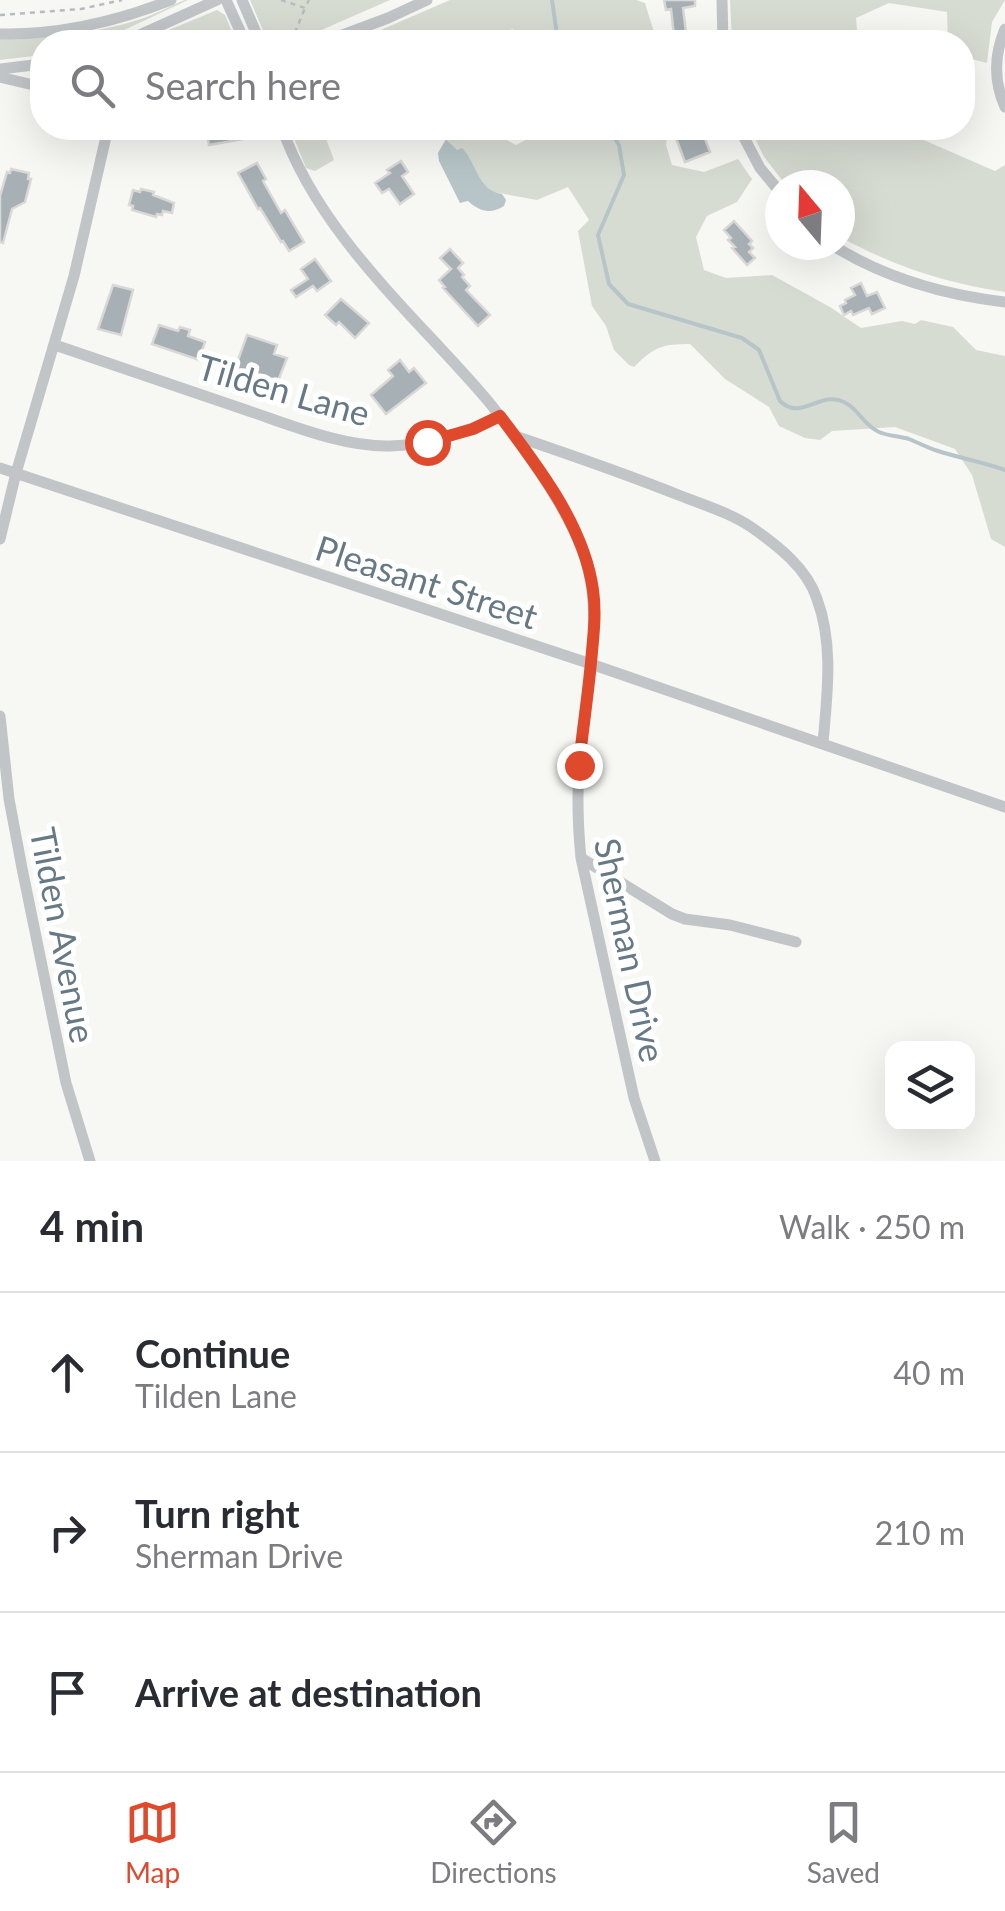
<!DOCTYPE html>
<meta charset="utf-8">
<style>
:root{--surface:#fff;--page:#f2f2f3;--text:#2b2b33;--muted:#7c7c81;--line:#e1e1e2;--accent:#df492c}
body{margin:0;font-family:Lato,sans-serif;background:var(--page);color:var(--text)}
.controls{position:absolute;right:30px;bottom:30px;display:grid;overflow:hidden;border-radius:20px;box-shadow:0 10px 40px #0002}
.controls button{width:90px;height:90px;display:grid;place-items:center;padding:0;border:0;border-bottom:2px solid var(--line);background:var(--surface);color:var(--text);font:50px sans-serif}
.compass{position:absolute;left:765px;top:170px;width:90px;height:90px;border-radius:50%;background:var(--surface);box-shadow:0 10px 40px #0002;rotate:341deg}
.stop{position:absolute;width:30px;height:30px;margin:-22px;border:8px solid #df492c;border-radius:50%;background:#fff}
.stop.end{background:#df492c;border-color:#fff;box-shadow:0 2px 10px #0008}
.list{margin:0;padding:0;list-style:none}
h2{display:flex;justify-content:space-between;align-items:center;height:130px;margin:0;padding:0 40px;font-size:42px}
h2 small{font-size:32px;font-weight:400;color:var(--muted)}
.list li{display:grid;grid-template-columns:65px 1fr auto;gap:30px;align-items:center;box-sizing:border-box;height:160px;padding:0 40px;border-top:2px solid var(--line)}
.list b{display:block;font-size:38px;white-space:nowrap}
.list p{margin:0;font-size:32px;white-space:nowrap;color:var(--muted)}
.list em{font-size:32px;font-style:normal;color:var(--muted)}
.icon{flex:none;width:55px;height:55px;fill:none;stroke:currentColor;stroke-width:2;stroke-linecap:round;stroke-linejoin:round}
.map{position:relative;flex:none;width:1005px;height:1161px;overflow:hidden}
.search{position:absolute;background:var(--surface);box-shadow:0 10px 40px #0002;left:30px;right:30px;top:30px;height:110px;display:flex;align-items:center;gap:25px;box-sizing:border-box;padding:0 35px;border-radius:40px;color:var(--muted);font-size:38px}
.sheet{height:610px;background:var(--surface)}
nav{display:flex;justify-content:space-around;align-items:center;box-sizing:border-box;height:140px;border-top:2px solid var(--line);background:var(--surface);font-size:28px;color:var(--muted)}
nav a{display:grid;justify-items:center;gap:5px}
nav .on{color:var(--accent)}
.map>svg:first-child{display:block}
</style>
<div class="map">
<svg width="1005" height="1161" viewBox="0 0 1005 1161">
<rect width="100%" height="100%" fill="#f7f7f4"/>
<!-- green -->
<path fill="#d7dcd3" d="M185 0H188L103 40 95 42H42V55L0 60V39C47 38 95 34 141 19 156 14 170 6 185 0Z
M250 0H390L294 42H268Z
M450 0H636L645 3 657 42H520L513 29 477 42H353Z
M730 0H1005L992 22 987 63 963 57 962 42H948L947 12 889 3 856 18 858 42H732Z
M217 10 225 15 236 42H140Z
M290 128H322L334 160 315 171 306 168Z
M456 128H484L516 145 537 134 541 128H668L666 145 672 165 704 172 738 159 752 179 737 202 707 216 696 237 704 270 726 278 772 275 830 307 861 328 902 321 915 324 921 320 953 327 976 350 1005 356V547L991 539 972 475 955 449 895 427 832 431 820 440 805 438 779 426 769 407 725 379 690 344C662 344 654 347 634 367L629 365 614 350 606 326 592 306 578 231 589 220 568 187 537 200 493 192 482 183 472 166 446 139Z
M750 128H896L995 171 1005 165V292C942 282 896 267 840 237V185H786L764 157Z"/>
<!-- water -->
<path fill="#b7c5c8" d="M446 139 457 150 462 148C477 163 477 190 502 194L506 200 504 206C490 215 479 211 468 201L460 203 439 161 438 153Z"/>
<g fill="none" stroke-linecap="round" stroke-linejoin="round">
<!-- stream -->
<path stroke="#b7c5c8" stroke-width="4" d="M552 0 558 42
M608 128 619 145 624 175 598 235 609 284 628 304 742 338 759 350 780 401C801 422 820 390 844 402 859 409 863 425 879 432 888 436 899 436 909 439 919 443 928 448 938 451 960 458 983 462 1005 470"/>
</g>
<!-- building -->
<path fill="#a7b0b5" stroke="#d9d8d6" stroke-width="2.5" d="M664 0H695V6L683 8 686 33 674 35 671 9 666 10Z
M206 128H247L249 138 209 145Z
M684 128H701L710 152 685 162 676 138 687 134Z
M401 161 408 172 402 176 414 194 400 204 389 189 382 193 375 183 390 173 387 170Z
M257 163 266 179 263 181 281 213 285 210 304 242 289 251 283 241 281 242 260 208 258 209 238 173Z
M11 169 29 173 28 179H31L25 202 12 209 3 243 0 242V196L7 172 10 173Z
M141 189 154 192 153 195 174 203 172 213 163 211 162 215 157 214 156 217 132 210 133 206 129 205 133 190 140 192Z
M734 221 752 241 749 244 753 248 749 252 755 258 747 265 732 248 735 247 728 240 731 238 724 230Z
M450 249 463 263 458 268 464 275 462 277 470 286 466 290 490 315 478 326 443 288 445 287 439 280 451 269 440 258Z
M315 259 331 281 317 291 313 286 296 297 291 290 308 279 301 269Z
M861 283 867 296 877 292 885 308 872 314 869 308 853 315 851 311 844 315 840 306 846 303 845 300 855 295 851 288Z
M113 285 133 290 121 335 98 329Z
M341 299 369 323 355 338 339 322 336 325 325 315Z
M159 325 178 331 180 327 190 330 188 336 205 342 199 360 152 344Z
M247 335 277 345 274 354 287 358 278 381 252 372 249 380 233 374Z
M400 360 409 372 414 368 426 383 386 414 371 395 393 376 388 370Z"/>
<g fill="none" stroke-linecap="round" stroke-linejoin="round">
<!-- path -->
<path stroke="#b9bcbe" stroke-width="2.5" stroke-dasharray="5 5" stroke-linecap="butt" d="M281 0 305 8 309 0
M0 15 81 9 122 0
M291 42 305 8"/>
<!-- minor -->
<path stroke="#c1c5c8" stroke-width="11" d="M226 0 245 42
M242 0 260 42
M722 0 723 42
M1005 29C994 55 994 82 1005 107
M0 34C59 35 116 22 171 0
M124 42 217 0
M324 42 388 18 427 0
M0 69 42 64
M0 77 42 87
M282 128C319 233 411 312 482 394 499 413 514 435 528 455 550 486 571 519 584 555 607 624 583 696 579 766 577 797 578 828 581 858L634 1098 655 1161
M739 128 760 168 780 192
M832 245C883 277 945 295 1005 302
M55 345C118 366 180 388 243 409 288 424 342 447 390 446 429 445 465 433 500 416
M515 436C571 455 626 474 681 496 704 505 730 513 751 527 777 545 807 568 817 599 834 645 827 695 823 743
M0 468 591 664 1005 807
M0 539 16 473 74 276 108 128
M0 716 9 799 22 868 66 1083 90 1161
M581 858 672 914 685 919 730 925 796 942"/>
</g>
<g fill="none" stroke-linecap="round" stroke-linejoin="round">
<!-- route -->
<path stroke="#df492c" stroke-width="12" d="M427 442 473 429 500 416C538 467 584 525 593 590 596 610 594 631 592 651 589 689 583 727 579 765"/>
</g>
<g text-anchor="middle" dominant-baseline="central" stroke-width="10" stroke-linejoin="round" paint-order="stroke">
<!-- street labels -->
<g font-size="35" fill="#677984" stroke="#fff">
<text transform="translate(284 389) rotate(16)">Tilden Lane</text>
<text transform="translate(427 581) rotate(18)">Pleasant Street</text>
<text transform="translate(64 935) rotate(79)">Tilden Avenue</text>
<text transform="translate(631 950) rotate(78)">Sherman Drive</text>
</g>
</g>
</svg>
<div class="controls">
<button><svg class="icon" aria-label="layers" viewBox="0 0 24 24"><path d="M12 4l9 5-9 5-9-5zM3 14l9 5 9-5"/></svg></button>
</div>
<svg class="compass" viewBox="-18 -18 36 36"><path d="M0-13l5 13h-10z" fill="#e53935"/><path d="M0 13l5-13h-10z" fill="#7c7c81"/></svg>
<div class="stop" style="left:427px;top:442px"></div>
<div class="stop end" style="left:579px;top:765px"></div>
<div class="search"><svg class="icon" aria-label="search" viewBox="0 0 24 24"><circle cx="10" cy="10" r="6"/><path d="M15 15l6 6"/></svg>Search here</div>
</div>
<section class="sheet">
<h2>4 min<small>Walk · 250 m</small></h2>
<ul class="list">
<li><svg class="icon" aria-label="ahead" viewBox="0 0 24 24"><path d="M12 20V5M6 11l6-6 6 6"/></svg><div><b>Continue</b><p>Tilden Lane</p></div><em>40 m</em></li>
<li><svg class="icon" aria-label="right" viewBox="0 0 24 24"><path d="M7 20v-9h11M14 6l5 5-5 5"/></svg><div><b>Turn right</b><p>Sherman Drive</p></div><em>210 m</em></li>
<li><svg class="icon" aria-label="arrive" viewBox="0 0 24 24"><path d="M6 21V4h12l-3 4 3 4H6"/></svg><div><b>Arrive at destination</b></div></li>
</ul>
</section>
<nav>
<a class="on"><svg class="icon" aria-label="map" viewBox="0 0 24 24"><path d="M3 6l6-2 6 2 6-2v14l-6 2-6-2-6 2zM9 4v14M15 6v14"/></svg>Map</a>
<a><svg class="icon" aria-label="directions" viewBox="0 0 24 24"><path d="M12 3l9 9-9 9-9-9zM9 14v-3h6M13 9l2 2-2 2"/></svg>Directions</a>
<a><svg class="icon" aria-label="saved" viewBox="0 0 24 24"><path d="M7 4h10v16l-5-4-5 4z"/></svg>Saved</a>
</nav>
